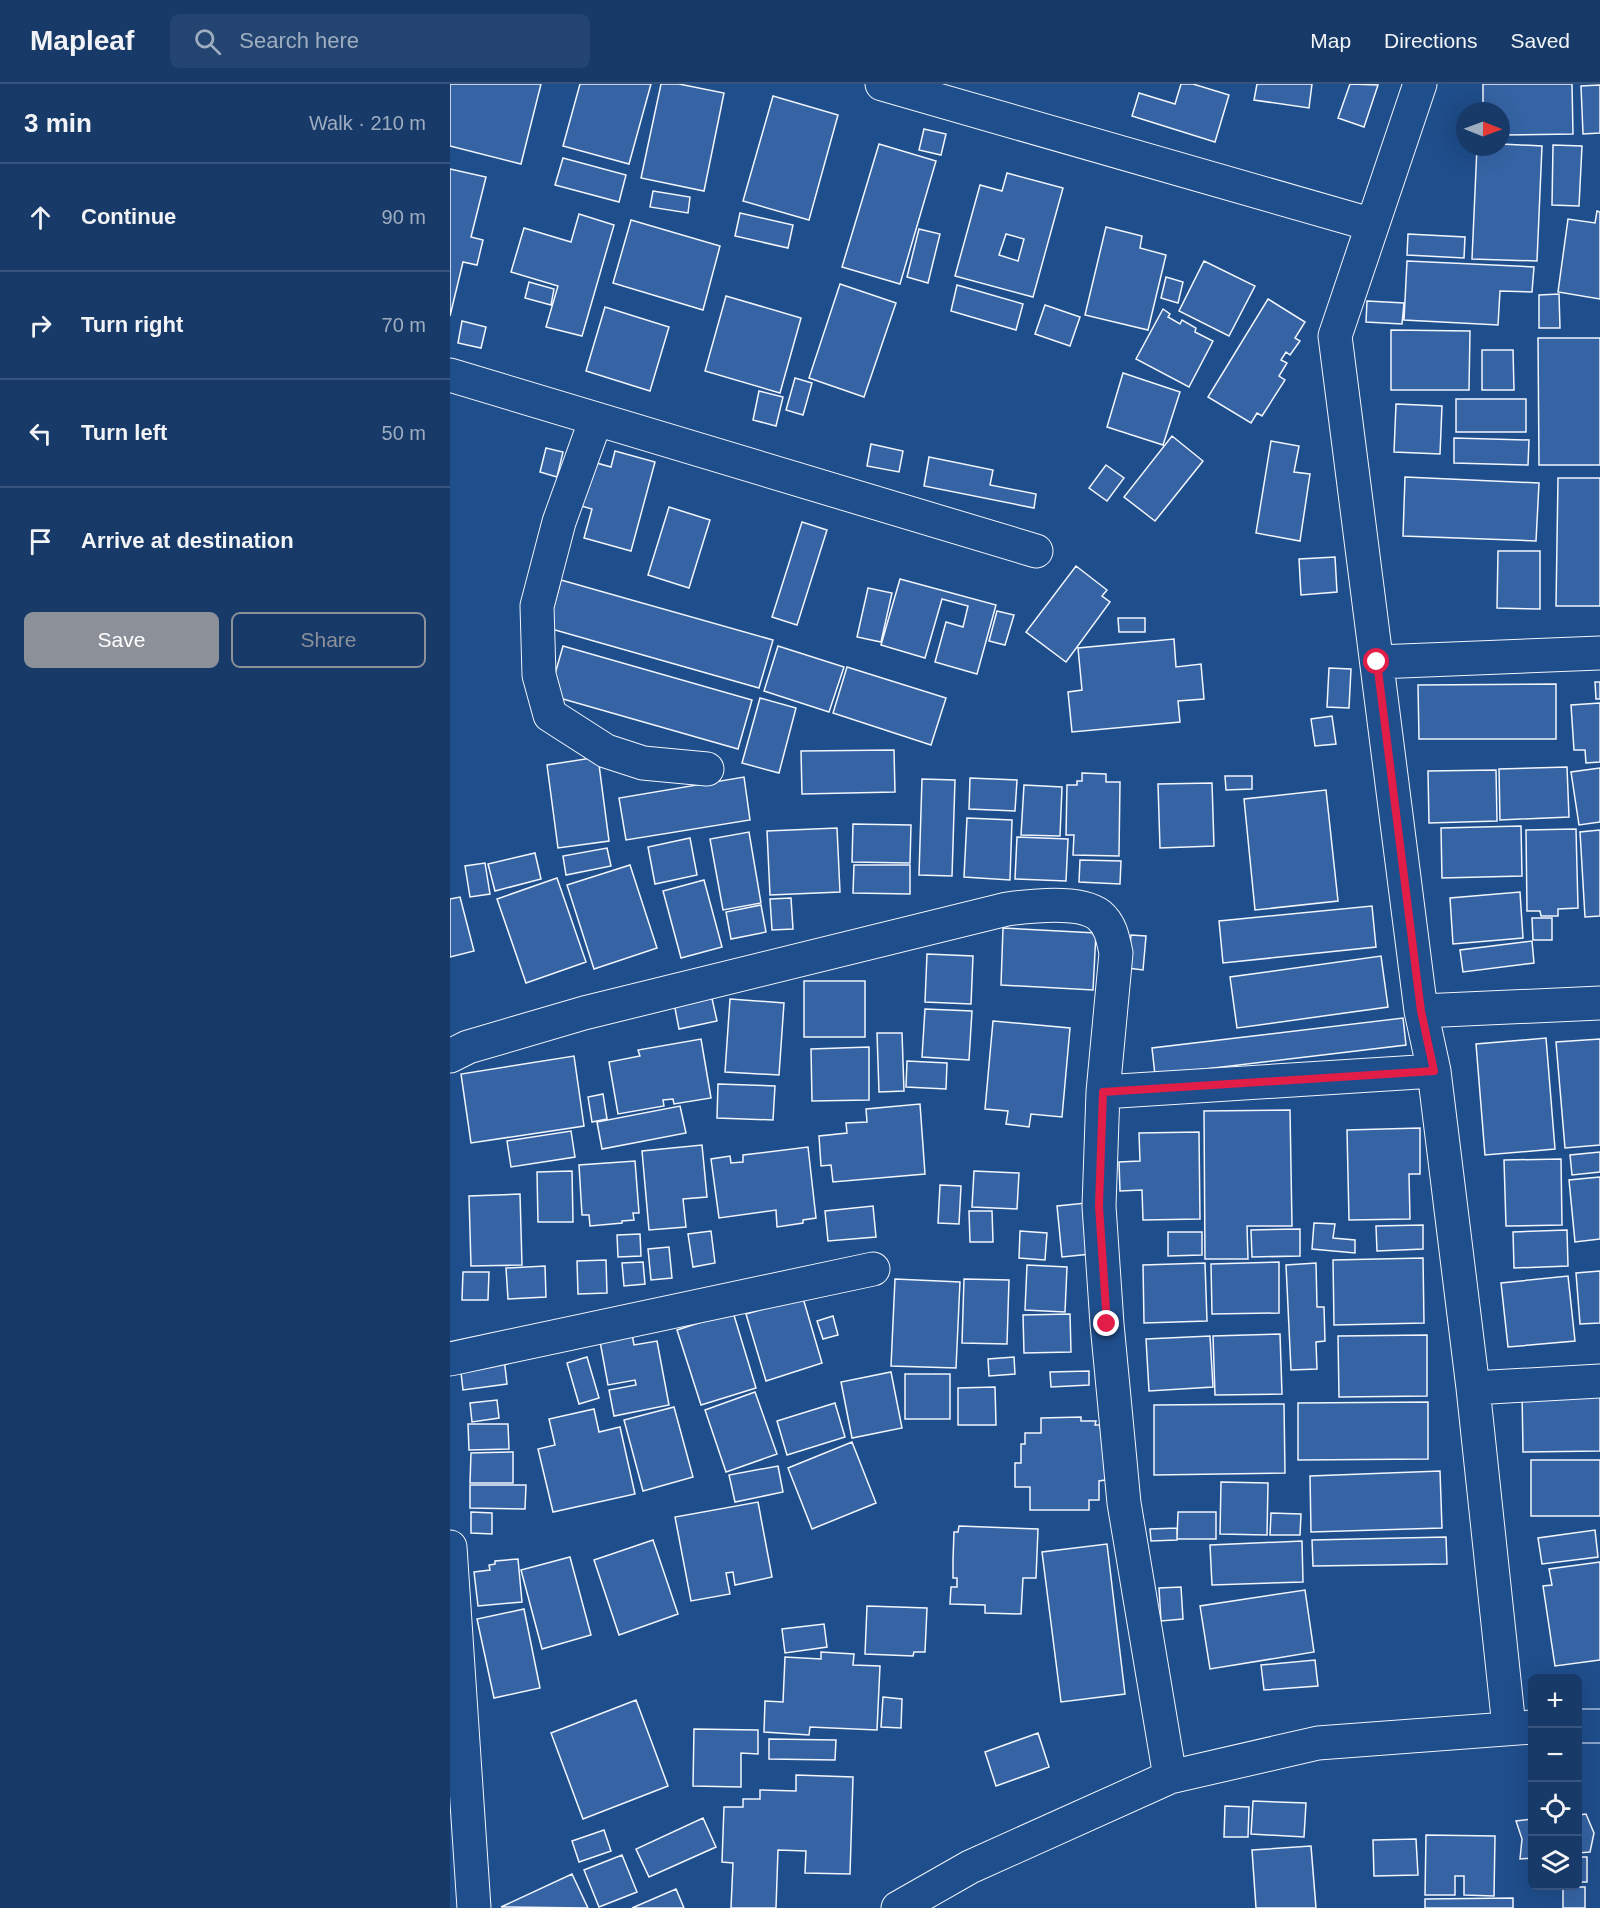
<!DOCTYPE html>
<meta charset="utf-8">
<style>
:root{--surface:#173a69;--page:#244571;--text:#f1f3f6;--muted:#9eadc0;--line:#36547d;--accent:#8c9099}
body{margin:0;font-family:Arial,sans-serif;background:var(--page);color:var(--text)}
.controls{position:absolute;right:18px;bottom:18px;display:grid;overflow:hidden;border-radius:9px;box-shadow:0 6px 24px #0002}
.controls button{width:54px;height:54px;display:grid;place-items:center;padding:0;border:0;border-bottom:2px solid var(--line);background:var(--surface);color:var(--text);font:30px sans-serif}
.compass{position:absolute;left:1006px;top:18px;width:54px;height:54px;border-radius:50%;background:var(--surface);box-shadow:0 6px 24px #0002;rotate:91deg}
.stop{position:absolute;width:18px;height:18px;margin:-14px;border:4px solid #e11d48;border-radius:50%;background:#fff}
.stop.end{background:#e11d48;border-color:#fff;box-shadow:0 2px 6px #0008}
.list{margin:0;padding:0;list-style:none}
h2{display:flex;justify-content:space-between;align-items:center;height:78px;margin:0;padding:0 24px;font-size:26px}
h2 small{font-size:20px;font-weight:400;color:var(--muted)}
.list li{display:grid;grid-template-columns:39px 1fr auto;gap:18px;align-items:center;box-sizing:border-box;height:108px;padding:0 24px;border-top:2px solid var(--line)}
.list b{display:block;font-size:22px;white-space:nowrap}
.list em{font-size:20px;font-style:normal;color:var(--muted)}
.actions{display:flex;gap:12px;padding:18px 24px}
.actions a{flex:1;padding:14px 0;border:2px solid var(--accent);border-radius:9px;text-align:center;font-size:21px;color:var(--accent)}
.actions .main{background:var(--accent);color:#fff}
.icon{flex:none;width:33px;height:33px;fill:none;stroke:currentColor;stroke-width:2;stroke-linecap:round;stroke-linejoin:round}
.map{position:relative;flex:none;width:1150px;height:1824px;overflow:hidden}
header{display:flex;align-items:center;gap:36px;box-sizing:border-box;height:84px;padding:0 30px;background:var(--surface);border-bottom:2px solid var(--line)}
header strong{font-size:28px}
nav{display:flex;gap:33px;margin-inline-start:auto;font-size:21px}
.search{width:420px;height:54px;background:var(--page);display:flex;align-items:center;gap:15px;box-sizing:border-box;padding:0 21px;border-radius:9px;color:var(--muted);font-size:22px}
main{display:flex}
aside{flex:1;background:var(--surface)}
.map>svg:first-child{display:block}
</style>
<header>
<strong>Mapleaf</strong>
<div class="search"><svg class="icon" aria-label="search" viewBox="0 0 24 24"><circle cx="10" cy="10" r="6"/><path d="M15 15l6 6"/></svg>Search here</div>
<nav><a>Map</a><a>Directions</a><a>Saved</a></nav>
</header>
<main>
<aside>
<h2>3 min<small>Walk · 210 m</small></h2>
<ul class="list">
<li><svg class="icon" aria-label="ahead" viewBox="0 0 24 24"><path d="M12 20V5M6 11l6-6 6 6"/></svg><div><b>Continue</b></div><em>90 m</em></li>
<li><svg class="icon" aria-label="right" viewBox="0 0 24 24"><path d="M7 20v-9h11M14 6l5 5-5 5"/></svg><div><b>Turn right</b></div><em>70 m</em></li>
<li><svg class="icon" aria-label="left" viewBox="0 0 24 24"><path d="M17 20v-9H6M10 6l-5 5 5 5"/></svg><div><b>Turn left</b></div><em>50 m</em></li>
<li><svg class="icon" aria-label="arrive" viewBox="0 0 24 24"><path d="M6 21V4h12l-3 4 3 4H6"/></svg><div><b>Arrive at destination</b></div></li>
</ul>
<div class="actions"><a class="main">Save</a><a>Share</a></div>
</aside>
<div class="map">
<svg width="1150" height="1824" viewBox="0 0 1150 1824">
<rect width="100%" height="100%" fill="#1f4e8c"/>
<!-- building -->
<path fill="#3563a3" stroke="#f2f6ff" stroke-width="1.5" fill-rule="evenodd" d="M0 0H91L71 80 0 62Z
M130 0H201L179 80 113 62Z
M211 0H229L274 9 254 107 191 94Z
M731 0H743L779 11 765 58 682 32 689 9 725 20Z
M807 0H862L859 24 804 16Z
M900 0 928 1 914 43 888 34Z
M1033 0H1122L1123 50 1051 51V27H1033Z
M1150 1V49L1133 50 1131 2Z
M323 12 388 31 359 136 293 117Z
M474 45 496 50 491 71 469 66Z
M429 60 486 77 450 200 392 183Z
M1051 60 1092 62 1087 177 1022 175 1027 63H1051Z
M1103 61 1132 62 1129 122 1102 121Z
M113 74 176 91 169 118 105 101Z
M0 85 36 93 21 153 33 156 27 181 13 178 0 232Z
M557 89 613 104 583 213 505 192 530 101 552 107ZM556 150 574 155 568 177 549 171Z
M203 107 240 113 238 129 200 123Z
M1147 127 1150 128V215L1108 208 1118 135 1145 139Z
M290 129 343 141 338 164 285 152Z
M129 130 164 141 132 252 96 243 108 202 61 188 74 144 121 158Z
M181 136 270 162 253 226 163 199Z
M656 143 692 152 690 164 716 171 698 246 635 231Z
M469 145 490 150 478 199 457 193Z
M958 150 1015 153 1014 174 957 171Z
M754 177 805 202 779 252 729 227Z
M957 177 1084 183 1082 208 1050 207 1048 241 954 236Z
M716 193 733 198 728 219 711 214Z
M79 198 104 205 101 221 75 214Z
M390 200 446 219 414 313 359 294Z
M507 201 573 220 566 246 501 227Z
M1109 210 1110 244H1089V211Z
M276 212 351 234 330 309 255 287Z
M818 215 855 238 845 254 850 257 840 271 836 268 831 276 837 279 829 292 835 296 812 332 807 329 801 339 758 313Z
M917 217 954 219 952 240 916 238Z
M595 221 630 233 620 262 585 250Z
M155 223 219 243 200 307 136 287Z
M713 225 720 230 718 233 730 240 732 236 746 244 745 248 763 257 739 303 686 275Z
M12 237 36 243 31 264 8 259Z
M941 246 1020 247 1019 306H941Z
M1088 254H1150V381H1089Z
M1032 266H1063L1064 306H1032Z
M673 289 730 308 713 361 657 343Z
M345 294 362 299 353 331 336 326Z
M309 307 333 313 326 342 303 336Z
M1006 315H1076V348H1006Z
M946 320 992 322 990 370 944 368Z
M722 352 753 377 705 437 674 413Z
M1004 354 1079 356 1078 381 1004 379Z
M821 357 849 362 844 388 860 390 850 457 806 449Z
M421 360 453 367 449 388 417 382Z
M96 364 113 368 107 393 90 388Z
M165 367 205 378 181 467 134 454 142 425 124 420 136 376 161 383Z
M479 373 543 386 540 401 586 410 584 424 474 402Z
M656 381 674 394 657 417 639 404Z
M955 393 1089 399 1086 457 953 452Z
M1108 394H1150V522H1106Z
M219 423 260 436 239 504 198 491Z
M352 438 377 446 347 541 322 533Z
M1048 467H1090V525L1047 524Z
M885 473 887 508 851 511 849 475Z
M626 482 657 506 652 512 660 518 616 578 576 548Z
M450 495 546 521 527 590 485 578 496 538 513 543 518 522 492 515 475 574 431 561Z
M111 496 323 556 309 604 98 544Z
M418 504 442 509 431 558 407 553Z
M547 527 564 531 555 561 539 557Z
M668 534H695V548H669Z
M724 555 726 583 751 580 754 615 728 617 730 638 622 648 618 608 632 606 628 564Z
M113 562 302 616 288 665 99 611Z
M328 562 394 583 379 628 314 607Z
M397 583 496 614 481 661 383 629Z
M879 584 901 585 899 624 877 623Z
M1145 598H1150V615H1146Z
M1106 600V655H969L968 601Z
M310 614 346 624 329 689 292 679Z
M1150 619V678L1136 679 1135 666H1124L1121 621Z
M882 632 886 660 865 662 861 635Z
M444 666 445 708 352 710 351 667Z
M148 673 159 757 108 764 97 681Z
M1117 683 1119 733 1050 736 1049 685Z
M1150 684V738L1129 741 1121 688Z
M1046 686 1047 737 979 739 978 687Z
M632 689 656 690V698H670L669 772 623 771 624 751H616L617 701H627V697H632Z
M775 692H802V705L776 706Z
M294 693 300 736 176 756 169 714Z
M520 694 567 696 565 727 519 725Z
M472 695 505 696 502 792 469 791Z
M762 699 764 762 710 764 708 700Z
M574 701 612 703 610 752 571 751Z
M876 706 888 817 805 826 794 715Z
M517 734 562 736 560 796 514 793Z
M403 740 461 741 460 779 402 778Z
M1071 742 1072 792 992 794 991 744Z
M387 744 390 808 320 811 317 747Z
M1126 745 1128 824 1108 825V832H1091L1090 827H1077L1076 746Z
M1150 746V832L1135 833 1130 748Z
M299 748 311 819 273 826 260 755Z
M567 753 618 755 616 797 565 795Z
M240 754 247 791 205 800 198 763Z
M157 764 161 782 116 791 113 772Z
M85 769 91 795 45 807 38 780Z
M630 776 671 777 670 800 629 798Z
M35 779 40 810 20 813 15 782Z
M180 781 207 864 144 885 117 801Z
M404 781H460V810L403 809Z
M107 794 136 878 76 899 47 815Z
M254 796 272 863 231 874 213 807Z
M1070 808 1073 854 1003 860 1000 814Z
M10 813 24 867 0 873V815Z
M341 814 343 845 322 846 320 815Z
M311 821 316 848 281 855 276 828Z
M922 822 926 863 773 879 769 837Z
M1082 834H1102V856H1083Z
M553 844 646 849 643 906 551 901Z
M681 851 696 852 693 886 678 884Z
M1082 857 1084 879 1013 888 1010 866Z
M477 870 523 872 521 920 475 918Z
M931 872 938 923 787 944 780 893Z
M354 897H415V953H354Z
M261 910 267 937 229 945 224 919Z
M280 915 334 919 329 991 275 988Z
M475 925 522 927 519 976 472 973Z
M953 934 956 961 705 991 702 964Z
M543 937 620 944 612 1033 581 1030 579 1043 556 1040 558 1027 535 1025Z
M427 949H452L454 1007 429 1008Z
M1096 954 1105 1065 1035 1071 1026 960Z
M251 955 261 1014 224 1020 223 1015 213 1016 214 1022 168 1030 159 978 190 972 188 966Z
M1150 955V1061L1115 1064 1106 958Z
M419 963V1016L362 1017 361 965Z
M124 972 134 1042 21 1059 11 990Z
M457 977 497 979 496 1005 456 1003Z
M268 1000 325 1002 323 1036 267 1034Z
M153 1010 157 1035 142 1038 138 1013Z
M470 1020 475 1090 383 1098 381 1081 371 1082 369 1052 397 1049 396 1039 417 1038 416 1025Z
M230 1022 236 1049 152 1065 147 1038Z
M840 1026 842 1142H797L798 1175H755L754 1027Z
M970 1044V1090H959L960 1135 899 1136 897 1046Z
M121 1047 125 1073 61 1083 57 1057Z
M749 1048 750 1135 693 1136 692 1106 670 1107 669 1078 690 1077 689 1049Z
M252 1061 257 1113 233 1115 236 1143 199 1146 192 1067Z
M358 1063 366 1134 353 1136V1139L327 1143 326 1126 269 1134 261 1075 280 1072 281 1079 293 1078V1071Z
M1150 1068V1088L1122 1091 1120 1071Z
M1111 1075 1112 1141 1056 1142 1054 1076Z
M185 1077 189 1129H183L184 1136 172 1137V1139L140 1142 139 1131H132L129 1081Z
M122 1087 123 1138H88L87 1088Z
M524 1087 569 1089 567 1125 522 1123Z
M1150 1093V1155L1125 1158 1119 1096Z
M490 1101 511 1102 509 1140 488 1139Z
M70 1110 72 1181 21 1182 19 1112Z
M636 1119 641 1170 612 1173 607 1122Z
M423 1122 426 1153 378 1157 375 1127Z
M519 1127H542L543 1158H520Z
M864 1139 885 1140 883 1154 905 1156V1169L862 1165Z
M973 1141V1165L927 1167 926 1142Z
M850 1145V1172L802 1173 801 1146Z
M1117 1146 1118 1182 1064 1184 1063 1148Z
M261 1147 265 1179 243 1183 238 1150Z
M570 1147 597 1149 595 1176 569 1174Z
M718 1148H752V1171L718 1172Z
M190 1150 191 1172 168 1173 167 1151Z
M219 1163 222 1194 201 1196 198 1165Z
M973 1174 974 1239 884 1241 883 1176Z
M156 1176 157 1209 128 1210 127 1177Z
M193 1178 195 1200 174 1202 172 1179Z
M829 1178V1229L762 1230 761 1180Z
M755 1179 757 1237 694 1239 693 1181Z
M866 1179 867 1223H874L875 1257 866 1258 867 1285 841 1286 836 1181Z
M577 1181 617 1183 615 1228 575 1226Z
M95 1182 96 1213 58 1215 56 1184Z
M1150 1187V1239L1130 1240 1126 1189Z
M13 1188H39L38 1216H12Z
M1118 1192 1125 1257 1058 1263 1051 1199Z
M445 1195 510 1198 506 1284 441 1282Z
M514 1195 559 1196 557 1260 512 1259Z
M353 1214 372 1279 316 1297 296 1230Z
M283 1228 306 1304 251 1321 227 1246Z
M620 1230 621 1268 574 1269 573 1231Z
M383 1232 388 1251 373 1255 367 1237Z
M181 1245 184 1261 207 1257 219 1321 164 1332 159 1306 186 1301 185 1296 158 1301 149 1252Z
M830 1250 832 1310 765 1311 763 1252Z
M977 1251V1312L889 1313 888 1252Z
M760 1252 763 1303 699 1307 696 1255Z
M137 1273 149 1314 129 1320 117 1279Z
M564 1273 565 1290 539 1292 538 1275Z
M54 1274 57 1300 13 1306 10 1280Z
M639 1287V1301L601 1303 600 1288Z
M441 1288 452 1344 402 1354 391 1298Z
M455 1290H500V1335H455Z
M545 1303 546 1341H508V1304Z
M1150 1307V1367L1073 1368 1072 1309Z
M305 1308 327 1370 276 1388 255 1326Z
M47 1316 49 1334 22 1338 20 1319Z
M978 1318V1375L848 1376V1319Z
M385 1319 395 1353 337 1371 327 1337Z
M834 1320 835 1389 704 1391V1321Z
M224 1323 243 1393 193 1407 174 1336Z
M144 1325 149 1348 170 1343 185 1410 103 1428 88 1365 105 1361 99 1335Z
M631 1333V1337H646L645 1341H650L651 1348H654L655 1396 649 1397V1416H639V1426H580V1403H565V1379H571V1360H575V1349H591V1334Z
M18 1340H58L59 1365 19 1366Z
M402 1358 426 1419 362 1445 338 1384Z
M63 1368V1399H20L21 1369Z
M1081 1376H1150V1432H1081Z
M328 1382 333 1408 285 1418 279 1391Z
M990 1387 992 1444 861 1448 860 1392Z
M771 1398 818 1399 817 1451 770 1450Z
M20 1401H76L75 1425 20 1424Z
M308 1418 322 1493 285 1501 283 1488 276 1489 280 1510 241 1517 225 1433Z
M21 1428 42 1429V1450L21 1449Z
M728 1428H766V1455H727Z
M821 1429 851 1430 850 1451H820Z
M509 1442 588 1445 586 1494H573L571 1530 535 1529V1521L500 1520 501 1503H507V1494H503V1475L504 1448H508Z
M727 1444V1456L701 1457 700 1445Z
M1145 1446 1148 1473 1092 1480 1088 1454Z
M996 1453 997 1480 863 1482 862 1456Z
M203 1456 228 1530 169 1551 144 1476Z
M852 1457 853 1498 762 1501 760 1461Z
M657 1460 675 1610 611 1618 592 1468Z
M120 1473 141 1551 92 1565 71 1486Z
M68 1475 72 1518 28 1522 24 1488 40 1486 39 1481 45 1480V1477Z
M1150 1478V1576L1105 1582 1093 1502 1102 1501 1099 1485Z
M731 1503 733 1535 711 1537 709 1504Z
M855 1506 864 1568 760 1585 750 1522Z
M417 1522 477 1524 475 1568H464L463 1572 415 1570Z
M74 1525 90 1604 44 1614 27 1535Z
M374 1540 377 1563 335 1569 332 1545Z
M371 1568 404 1570 403 1581 430 1582 427 1646 360 1643 359 1651 314 1648 315 1617 333 1618 335 1573 371 1575Z
M865 1576 868 1602 814 1606 811 1581Z
M433 1613 452 1615 451 1644 431 1643Z
M186 1616 218 1702 133 1735 101 1649Z
M244 1645 308 1646V1670L291 1669V1703L243 1702Z
M588 1649 599 1683 546 1702 535 1668Z
M319 1655 386 1656 385 1676 319 1675Z
M346 1691 403 1693 400 1790 355 1789 356 1767 328 1766 326 1824H281L283 1779 272 1778 274 1723H293V1715H310V1706L346 1707Z
M803 1717 856 1719 854 1753 801 1750Z
M775 1722 799 1723 798 1753H774Z
M1136 1730 1144 1749 1140 1768 1128 1769V1731Z
M253 1734 266 1763 199 1793 186 1765Z
M1082 1735V1774L1070 1775 1072 1755 1066 1737Z
M154 1746 161 1767 129 1778 122 1757Z
M976 1751 1045 1752 1044 1812 1014 1811V1792H1005V1811H975Z
M966 1755 968 1791 924 1792 923 1756Z
M861 1762 866 1824H806L802 1766Z
M172 1771 187 1808 149 1823 134 1786Z
M1128 1773H1137V1798H1128Z
M122 1790 138 1824 51 1823Z
M1113 1803H1135V1824H1113Z
M226 1805 234 1824H182Z
M1063 1814V1824H975V1815Z"/>
<g fill="none" stroke-linecap="round" stroke-linejoin="round">
<!-- minor casing -->
<g stroke="#f2f6ff" stroke-width="35">
<path id="minor" d="M432 0 920 140
M970 0 885 252 971 927 984 987 1023 1304 1059 1643
M0 291 586 467
M146 335 109 438 87 522 89 591 100 631 156 667 193 679 257 685
M927 578 1150 569
M971 927 1150 919
M0 972 18 963 134 929 557 825C580 822 629 816 649 831 661 841 663 855 666 869L653 1008 649 1122 657 1240 674 1419 720 1693
M653 1008 984 987
M0 1275 423 1185
M1023 1304 1150 1297
M0 1463 24 1824
M1128 1642H1150
M448 1824 520 1783 720 1693 868 1659 1082 1643"/>
</g>
<!-- minor -->
<use href="#minor" stroke="#1f4e8c" stroke-width="33"/>
</g>
<g fill="none" stroke-linecap="round" stroke-linejoin="round">
<!-- route -->
<path stroke="#e11d48" stroke-width="8" d="M657 1240 649 1122 653 1008 984 987 971 927 927 578"/>
</g>
</svg>
<div class="controls">
<button>+</button>
<button>−</button>
<button><svg class="icon" aria-label="locate" viewBox="0 0 24 24"><circle cx="12" cy="12" r="6"/><path d="M12 2v4M12 18v4M2 12h4M18 12h4"/></svg></button>
<button><svg class="icon" aria-label="layers" viewBox="0 0 24 24"><path d="M12 4l9 5-9 5-9-5zM3 14l9 5 9-5"/></svg></button>
</div>
<svg class="compass" viewBox="-18 -18 36 36"><path d="M0-13l5 13h-10z" fill="#e53935"/><path d="M0 13l5-13h-10z" fill="#9eadc0"/></svg>
<div class="stop" style="left:927px;top:578px"></div>
<div class="stop end" style="left:657px;top:1240px"></div>
</div>
</main>
